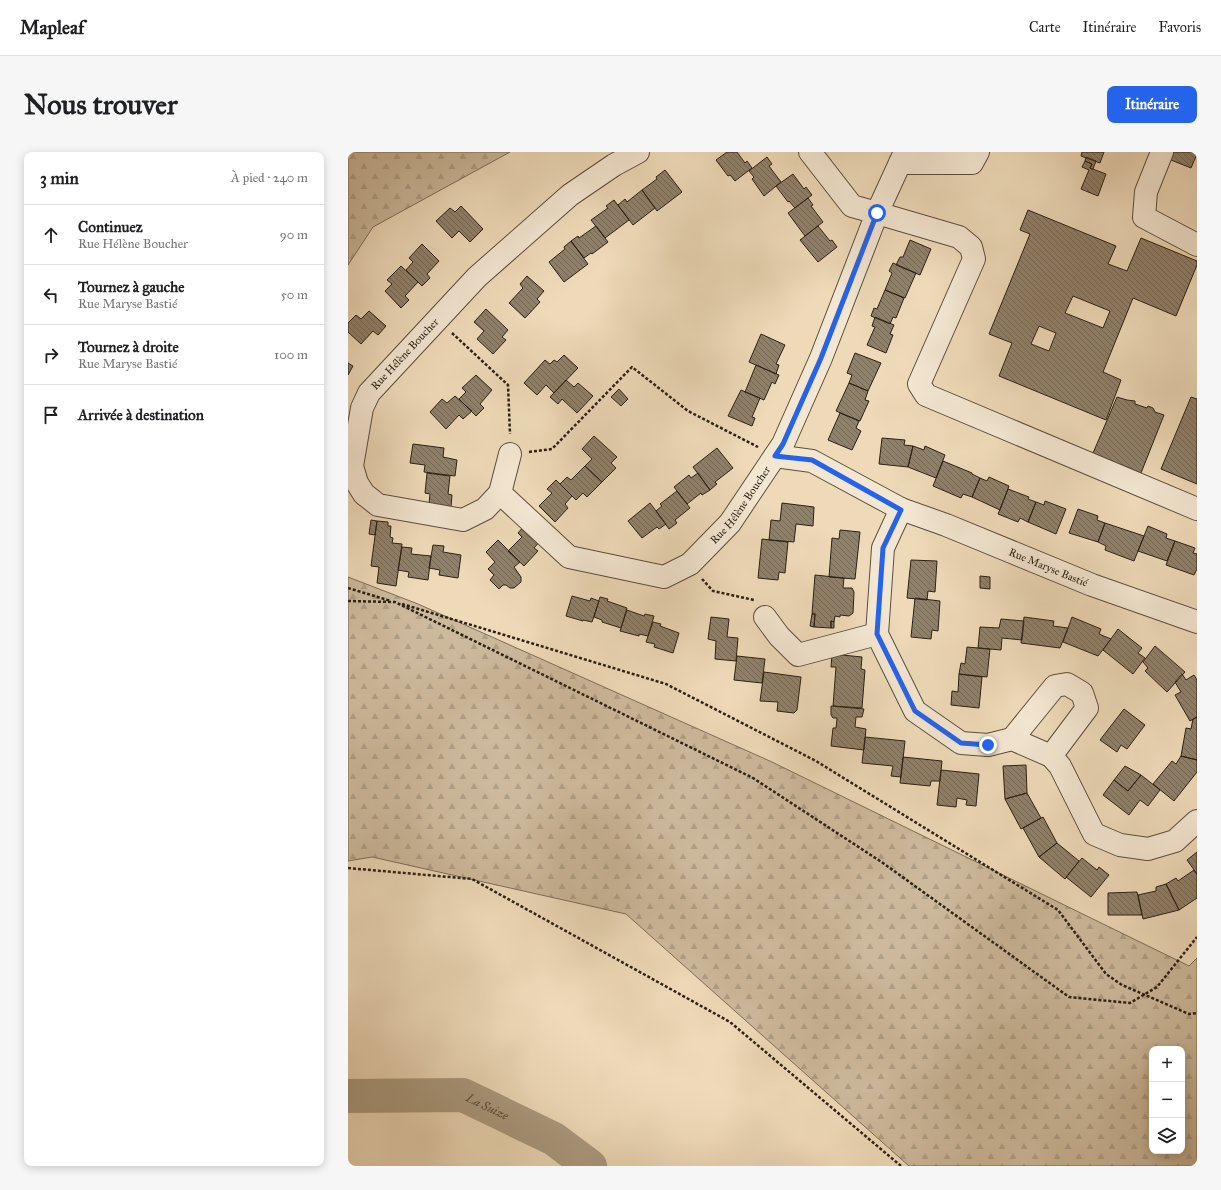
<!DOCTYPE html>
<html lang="fr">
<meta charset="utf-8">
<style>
:root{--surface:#fff;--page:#f6f6f6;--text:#202124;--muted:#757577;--line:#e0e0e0;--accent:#2563eb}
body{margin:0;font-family:"IM FELL Great Primer",serif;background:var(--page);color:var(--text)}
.controls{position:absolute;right:12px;bottom:12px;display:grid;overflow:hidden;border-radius:8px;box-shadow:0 2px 10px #0003}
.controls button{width:36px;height:36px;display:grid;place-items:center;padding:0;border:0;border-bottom:1px solid var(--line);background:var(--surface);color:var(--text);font:20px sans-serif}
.stop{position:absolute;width:12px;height:12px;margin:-9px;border:3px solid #2563eb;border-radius:50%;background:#fff}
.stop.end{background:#2563eb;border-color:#fff;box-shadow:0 1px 4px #0008}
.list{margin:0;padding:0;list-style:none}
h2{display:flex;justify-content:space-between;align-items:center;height:52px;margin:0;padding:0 16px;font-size:17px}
h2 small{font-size:13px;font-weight:400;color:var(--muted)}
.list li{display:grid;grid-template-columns:26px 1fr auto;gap:12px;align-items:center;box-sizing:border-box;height:60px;padding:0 16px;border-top:1px solid var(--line)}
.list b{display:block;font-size:15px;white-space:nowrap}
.list p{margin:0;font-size:13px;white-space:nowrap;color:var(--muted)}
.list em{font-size:13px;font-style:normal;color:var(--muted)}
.icon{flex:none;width:22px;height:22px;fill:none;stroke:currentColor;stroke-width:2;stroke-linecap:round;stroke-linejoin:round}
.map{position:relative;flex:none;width:849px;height:1014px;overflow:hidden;border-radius:8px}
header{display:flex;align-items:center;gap:24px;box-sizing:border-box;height:56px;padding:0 20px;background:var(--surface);border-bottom:1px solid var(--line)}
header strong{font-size:19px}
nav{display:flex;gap:22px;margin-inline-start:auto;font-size:14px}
.intro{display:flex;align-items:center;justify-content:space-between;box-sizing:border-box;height:96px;padding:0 24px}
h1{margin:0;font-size:28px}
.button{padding:10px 18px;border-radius:8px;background:var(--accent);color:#fff;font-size:14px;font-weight:700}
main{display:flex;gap:24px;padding:0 24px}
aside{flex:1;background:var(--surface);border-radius:8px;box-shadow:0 2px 10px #0003}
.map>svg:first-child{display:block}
</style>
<header>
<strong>Mapleaf</strong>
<nav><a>Carte</a><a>Itinéraire</a><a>Favoris</a></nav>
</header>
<div class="intro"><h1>Nous trouver</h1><a class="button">Itinéraire</a></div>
<main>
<aside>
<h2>3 min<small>À pied · 240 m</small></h2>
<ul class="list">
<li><svg class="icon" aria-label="ahead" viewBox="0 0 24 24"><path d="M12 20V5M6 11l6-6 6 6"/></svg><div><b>Continuez</b><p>Rue Hélène Boucher</p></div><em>90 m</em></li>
<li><svg class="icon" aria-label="left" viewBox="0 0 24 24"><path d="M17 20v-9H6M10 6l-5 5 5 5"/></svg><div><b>Tournez à gauche</b><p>Rue Maryse Bastié</p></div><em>50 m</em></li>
<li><svg class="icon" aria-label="right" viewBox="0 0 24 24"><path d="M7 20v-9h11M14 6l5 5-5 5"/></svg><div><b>Tournez à droite</b><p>Rue Maryse Bastié</p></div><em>100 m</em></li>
<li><svg class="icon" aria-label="arrive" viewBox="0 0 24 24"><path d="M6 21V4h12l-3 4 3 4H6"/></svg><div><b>Arrivée à destination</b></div></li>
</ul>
</aside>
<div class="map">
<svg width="849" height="1014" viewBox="0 0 849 1014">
<defs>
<pattern id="forest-firs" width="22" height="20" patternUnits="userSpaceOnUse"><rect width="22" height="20" fill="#cdba9d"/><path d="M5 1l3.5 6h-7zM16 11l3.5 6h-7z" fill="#b0a086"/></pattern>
<pattern id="building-back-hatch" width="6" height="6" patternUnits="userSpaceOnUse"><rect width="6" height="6" fill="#90816a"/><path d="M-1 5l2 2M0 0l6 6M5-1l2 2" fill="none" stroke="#766956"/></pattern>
</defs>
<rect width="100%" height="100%" fill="#eedab9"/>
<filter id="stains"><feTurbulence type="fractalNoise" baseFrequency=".005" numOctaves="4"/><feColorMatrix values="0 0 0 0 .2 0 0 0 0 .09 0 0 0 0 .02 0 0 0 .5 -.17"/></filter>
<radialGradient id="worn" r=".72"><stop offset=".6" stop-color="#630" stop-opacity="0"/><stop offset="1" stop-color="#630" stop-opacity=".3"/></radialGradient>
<!-- forest -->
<path fill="url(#forest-firs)" stroke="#7c6d58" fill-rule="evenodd" d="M0 0H162L25 75 0 113Z
M0 425 70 452 424 610 841 814 849 806V1014H561L278 762 24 705 0 709ZM804 897H834V999H804Z"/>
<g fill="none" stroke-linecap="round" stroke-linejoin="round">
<!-- river -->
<path stroke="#ab9b81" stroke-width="34" id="s1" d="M0 944 115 943 206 987 242 1014"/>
</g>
<!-- building -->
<path fill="url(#building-back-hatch)" stroke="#2a2014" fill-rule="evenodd" d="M379 0H389L397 11 399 9 404 16 387 29 382 23 380 24 368 8Z
M734 0H756L752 11 733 4Z
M803 0H849V2L843 16Z
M419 5 424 12 421 14 433 30 416 44 404 27 406 25 401 19Z
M738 5 748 9 745 17 742 16 744 12 737 9Z
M737 9 744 12 742 16 758 22 750 44 733 37 741 18 734 15Z
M317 18 334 40 309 59 294 38 309 27 308 25Z
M445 22 456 37 458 35 464 43 447 56 441 49 440 50 428 34Z
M294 38 307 56 285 73 270 53 277 47 279 50Z
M460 46 465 53 463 54 475 70 457 84 440 61Z
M266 48 281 68 257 86 243 68 260 56 258 54Z
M113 54 135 77 122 90 111 79 104 86 88 69 102 56 107 60Z
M680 58 768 94 760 112 779 119 793 86 849 109V113L828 164 785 146 755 220 773 228 758 268 651 224 664 191 641 182 682 82 672 78ZM725 144 762 159 755 176 717 161ZM691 174 708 181 701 199 683 192Z
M248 74 260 90 244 102 243 101 236 106 223 89 230 84 231 86Z
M470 74 482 89 484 88 489 95 470 110 452 88Z
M562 88 583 97 572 123 548 113 552 105H555Z
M223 89 240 112 216 130 201 110 217 97 216 95Z
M74 92 91 109 79 122 82 126 74 134 58 118 65 110 61 106Z
M545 111 568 121 557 146 537 138 544 121 541 119Z
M53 114 70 130 57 144 61 148 53 156 37 139 44 132 39 128Z
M179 124 196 139 189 147 192 150 177 166 161 151 175 136 172 132Z
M537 138 556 146 548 166 545 165 542 172 523 164 526 156 529 157Z
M138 157 160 178 154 185 158 188 145 202 129 187 136 179 126 170Z
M21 159 38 174 30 183 25 179 13 192 0 180V171L8 163 13 167Z
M527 165 546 173 542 182 545 183 538 201 519 193 527 175 524 174Z
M413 182 437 193 428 212 431 213 428 222 401 210Z
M507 201 533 211 520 239 501 231 504 223 499 221Z
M216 203 230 216 206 241 198 233 189 243 176 231 197 208 202 212 206 208 209 210Z
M0 211 5 214 0 223Z
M408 213 431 223 427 232 424 230 416 248 397 240Z
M128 223 144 238 132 252 136 256 128 264 111 247 118 240 114 236Z
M218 228 226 235 230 231 245 244 229 261 214 247 210 252 202 245Z
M501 231 520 239 517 248 521 249 512 269 488 259Z
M271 237 280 247 273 254 263 245Z
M393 238 412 246 404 265 407 266 404 274 380 264Z
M107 244 124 259 115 267 111 263 98 277 82 260 94 247 99 251Z
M769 245 779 248 787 249V252L799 256 800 254 805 256 807 260 816 263 793 321 774 313H769L764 309 745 301Z
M843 245 849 247V332L813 317Z
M492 261 511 269 508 276 513 279 504 298 480 288Z
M246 284 269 305 263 311 268 316 254 330 237 314 244 307 234 297Z
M534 286 557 288 556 293 565 294 560 315 531 312Z
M65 292 96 296 95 305 109 308 107 324 76 320 77 313 62 311Z
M565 294 576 298 577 294 597 303 588 326 560 315Z
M369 296 385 316 367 330 369 332 362 338 345 315Z
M595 309 624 321V322L632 326 624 345 615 342 613 346 585 334Z
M237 314 254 330 239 345 235 341 228 348 212 332 219 325 223 328Z
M79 321 102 324 100 342 104 343 103 355 81 352 82 342 77 341Z
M350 321 362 338 354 343 353 341 339 352 326 335 341 323 343 326Z
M641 325 661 334 652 358 624 345 632 326 639 329Z
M208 328 224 344 217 352 220 356 207 370 191 354 204 341 199 337Z
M660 337 681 345 680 347 688 350 680 370 672 366 670 370 650 362Z
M329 339 342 356 327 368 329 371 321 377 308 359 314 354 312 352Z
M697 349 718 357 708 382 680 370 688 350 696 353Z
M302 351 318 372 311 377 309 375 294 386 280 369Z
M434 351 466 355 465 374 448 372 446 390 421 388 423 368 432 369Z
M730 357 750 364 749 368 757 371 750 390 721 381Z
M23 368 29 369 27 383 21 382Z
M29 369 40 370V374H43L42 385 45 386 44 391 54 392 48 434 29 431 31 415 23 414Z
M757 371 796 384 786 409 757 398 758 394 750 390Z
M177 373 193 388 186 396 190 399 176 414 160 399 174 385 170 381Z
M800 374 819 382 818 386 827 389 819 409 790 399Z
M492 378 512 380 507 427 481 425 484 386 491 387Z
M414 387 440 390 437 421 431 420 430 428 410 426Z
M150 388 172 410 166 415 173 425V430L166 436H162L158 433H155L151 437 142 428 146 423 140 417 147 410 138 400Z
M827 389 847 396 845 401 849 402V417L846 423 818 413Z
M85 393 96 394 95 400 113 403 110 426 91 423 92 418 81 416Z
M54 395 64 396 63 402 83 404 80 428 60 425 61 420 50 418Z
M563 408 589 409 587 440 580 439 579 448 559 446Z
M467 423 496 426 495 436H504L506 440 505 461 501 464 492 463V465L487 464 486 470 483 469V476L466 475 467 462H464Z
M632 424 642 425V437L632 436Z
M224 444 242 449 243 446 251 449 244 470 235 468V469L218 464Z
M252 445 260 447 259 449 279 456 273 476 254 470V468L246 465Z
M567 446 592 449 590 479 584 478 583 487 563 485Z
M279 458 296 464 297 462 306 464 300 484 291 482V484L272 479Z
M464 462H467L466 475 462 474Z
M363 465 381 467 379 485 390 486 388 509 367 507 368 489 360 487Z
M676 465 706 469 705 474 720 476 712 496 673 491Z
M724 465 753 477 751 482 763 487 750 504 715 490Z
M653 467 676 469 674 488 654 486 653 498 630 496 632 475 651 476Z
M483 469 486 470V476H483Z
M305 470 313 472 312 474 331 481 325 501 306 495 307 492 298 490Z
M770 477 794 496 790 501 797 506 785 522 755 498Z
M807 494 837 520 819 540 797 519 800 516 795 510Z
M619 495 642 497 639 525 611 522 613 511 617 512Z
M484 502 514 505 513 517 517 518 514 556 485 554 488 515H483Z
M389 504 417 507 414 531 386 528Z
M416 520 453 525 449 558 446 561 429 559 430 550 412 549Z
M611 522 634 525 631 556 603 553 604 539 610 540Z
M834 522 838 528 846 523 849 528V565L842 569 827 543 833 540 827 530Z
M483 554 516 557 514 565H508L507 575 518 577 516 598 483 594 485 576H488L489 566H485L483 563Z
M776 557 797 573 779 597 773 593 769 600 752 588Z
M849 565V608L833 604 838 576 843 577 845 567Z
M517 585 557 589 553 625 543 624 545 614 514 611Z
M833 604 849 608V620L826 649 805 632 824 609 828 612Z
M555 605 594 609 592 629H583L582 634 552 631Z
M678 613 679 641 657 647 655 614Z
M777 614 793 623 780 639 766 628Z
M593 618 631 622 628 654 618 653 619 648 609 646 608 655 589 653Z
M793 623 812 638 800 654 792 648 781 663 755 643 766 628 780 639Z
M679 641 693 666 673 677 657 647Z
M695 665 709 691 691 705 675 676Z
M709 691 731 709 717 727 691 705Z
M849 700V722L839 708Z
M734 706 749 718 751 715 761 723 743 745 718 725Z
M846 718 849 722V746L831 758 818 732 828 726 830 729Z
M818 732 831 758 795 767 790 743 808 739V735Z
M789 740 794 763H760V741Z"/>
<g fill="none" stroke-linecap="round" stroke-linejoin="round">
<!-- minor casing -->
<g stroke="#5b4e3d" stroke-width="24">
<g id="minor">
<path id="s2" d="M290 0 266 13 222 43 129 125 21 241 14 256 4 314 9 331 16 342 30 353 115 368 137 357 152 341 221 405 316 425 342 412 382 371 435 292 473 206 529 61 504 54 462 0"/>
<path d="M557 0 529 61 611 85 623 95 626 107 571 232 578 243 849 357"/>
<path d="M814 0 798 40 796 65 849 93"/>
<path d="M552 11H624L630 0"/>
<path id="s3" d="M427 304 464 309 553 357 598 373 744 433 849 470"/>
<path d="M152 341 162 302"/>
<path d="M553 357 535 396 529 482 567 559 613 591 640 593 664 587 703 604 712 614 746 682 772 693 800 697 827 689 849 669"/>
<path d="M417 465 431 484 450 503 529 482"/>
<path d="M664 587 707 534 719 532 734 541 739 556 703 604"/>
</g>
</g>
<!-- path -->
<path stroke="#2a2014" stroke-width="2.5" stroke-dasharray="3 2" stroke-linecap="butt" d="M104 181 160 233 162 282
M181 300 204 297 284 215 340 259 410 295
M354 427 365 439 406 448
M0 436 43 449
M0 449 47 450 405 626 535 711 721 845 782 851 809 835 849 785
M54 452 318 532 468 609 710 758 758 822 774 833 841 862 849 861
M0 716 124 727 382 870 553 1014"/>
<!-- minor -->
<use href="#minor" stroke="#f4e7d2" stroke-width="22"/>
</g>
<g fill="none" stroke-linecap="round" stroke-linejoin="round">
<!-- route -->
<path stroke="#2563eb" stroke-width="5" d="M529 61 473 206 435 292 427 304 464 308 553 358 535 396 529 482 567 559 613 591 640 593"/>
</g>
<g text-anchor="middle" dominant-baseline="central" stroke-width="4" stroke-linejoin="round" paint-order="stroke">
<!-- street labels -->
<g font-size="11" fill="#2a2014" stroke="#f4e7d2">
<text transform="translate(57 202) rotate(-47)">Rue Hélène Boucher</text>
<text stroke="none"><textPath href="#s2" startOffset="918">Rue Hélène Boucher</textPath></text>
<text stroke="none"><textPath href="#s3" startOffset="297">Rue Maryse Bastié</textPath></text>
</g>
<!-- water labels -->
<g font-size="12" font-style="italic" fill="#574b3a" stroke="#f4e7d2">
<text stroke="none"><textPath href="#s1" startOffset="142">La Suize</textPath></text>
</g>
</g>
<rect width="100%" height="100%" filter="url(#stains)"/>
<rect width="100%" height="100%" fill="url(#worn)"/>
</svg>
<div class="controls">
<button>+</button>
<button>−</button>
<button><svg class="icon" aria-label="layers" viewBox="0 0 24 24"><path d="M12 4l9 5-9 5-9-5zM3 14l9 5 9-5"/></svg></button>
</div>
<div class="stop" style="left:529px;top:61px"></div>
<div class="stop end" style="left:640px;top:593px"></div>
</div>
</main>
